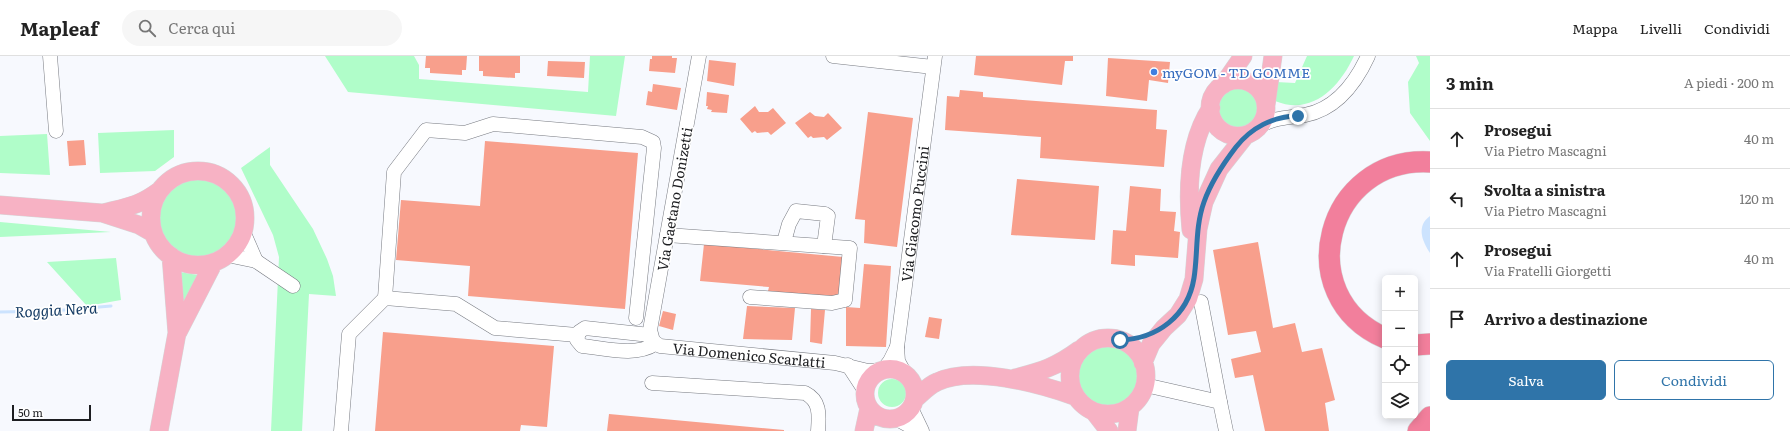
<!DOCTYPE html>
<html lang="it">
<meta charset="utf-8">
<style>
:root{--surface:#fff;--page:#f6f6f6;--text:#222;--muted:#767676;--line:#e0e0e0;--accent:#2f74a9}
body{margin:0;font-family:Literata,serif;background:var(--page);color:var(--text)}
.controls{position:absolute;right:12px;bottom:12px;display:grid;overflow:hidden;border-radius:6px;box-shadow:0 2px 10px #0003}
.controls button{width:36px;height:36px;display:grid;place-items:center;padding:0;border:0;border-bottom:1px solid var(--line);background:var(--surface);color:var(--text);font:20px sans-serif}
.scale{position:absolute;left:12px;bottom:10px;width:79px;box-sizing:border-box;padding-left:4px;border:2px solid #1d1e21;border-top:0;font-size:11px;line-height:14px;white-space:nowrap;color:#1d1e21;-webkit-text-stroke:3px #fff;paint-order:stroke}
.stop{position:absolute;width:12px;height:12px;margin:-9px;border:3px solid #2f74a9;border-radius:50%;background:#fff}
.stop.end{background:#2f74a9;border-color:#fff;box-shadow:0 1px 4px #0008}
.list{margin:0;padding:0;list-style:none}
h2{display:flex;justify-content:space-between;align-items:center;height:52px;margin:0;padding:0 16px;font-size:17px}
h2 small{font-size:13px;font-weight:400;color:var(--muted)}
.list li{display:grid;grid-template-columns:26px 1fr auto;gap:12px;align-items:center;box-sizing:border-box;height:60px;padding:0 16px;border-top:1px solid var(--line)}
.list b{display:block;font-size:15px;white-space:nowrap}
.list p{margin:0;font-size:13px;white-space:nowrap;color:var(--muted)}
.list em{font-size:13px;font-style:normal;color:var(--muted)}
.actions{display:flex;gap:8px;padding:12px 16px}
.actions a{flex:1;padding:9px 0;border:1px solid var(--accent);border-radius:6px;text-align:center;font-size:14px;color:var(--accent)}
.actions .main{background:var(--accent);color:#fff}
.icon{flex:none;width:22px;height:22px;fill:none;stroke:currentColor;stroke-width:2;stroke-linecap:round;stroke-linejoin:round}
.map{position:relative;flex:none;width:1430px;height:375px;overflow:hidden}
header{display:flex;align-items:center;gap:24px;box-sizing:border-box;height:56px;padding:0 20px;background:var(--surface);border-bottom:1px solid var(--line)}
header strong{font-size:19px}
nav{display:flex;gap:22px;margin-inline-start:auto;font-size:14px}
.search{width:280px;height:36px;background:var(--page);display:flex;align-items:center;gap:10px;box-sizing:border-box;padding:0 14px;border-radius:22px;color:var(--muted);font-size:15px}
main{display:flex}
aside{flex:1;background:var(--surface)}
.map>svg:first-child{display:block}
</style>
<header>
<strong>Mapleaf</strong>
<div class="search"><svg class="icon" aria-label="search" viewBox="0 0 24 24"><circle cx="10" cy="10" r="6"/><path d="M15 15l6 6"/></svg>Cerca qui</div>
<nav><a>Mappa</a><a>Livelli</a><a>Condividi</a></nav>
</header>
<main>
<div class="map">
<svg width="1430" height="375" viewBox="0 0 1430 375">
<rect width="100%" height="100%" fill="#f7f9fe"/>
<!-- green -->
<path fill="#b0fdc9" d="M325 0H414L419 9V23L588 36 590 0H625L616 60 348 36Z
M1307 0H1354C1339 32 1312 60 1275 45L1276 26 1295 27Z
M1416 0H1430V85L1410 57 1408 26 1419 7Z
M1217 53a22 22 0 1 1 44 0a22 22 0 1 1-44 0Z
M174 74V101L155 115 100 117 98 77Z
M47 78 50 119 0 117V80Z
M270 91V109L313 173 327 203 333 220 336 240 309 238 302 375H271L279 201 273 179 241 112Z
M159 162a39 39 0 1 1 78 0a39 39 0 1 1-78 0Z
M0 166 111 176 0 181Z
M116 202 121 244 87 250 47 206Z
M179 216 198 219 182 258Z
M1077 320a31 31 0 1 1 62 0a31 31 0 1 1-62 0Z
M878 337a14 14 0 1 1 28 0a14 14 0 1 1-28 0Z"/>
<!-- water -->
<path fill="#cce3fe" d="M1430 160V197C1422 185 1416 170 1430 160Z"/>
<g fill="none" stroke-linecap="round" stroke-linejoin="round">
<!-- stream -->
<path stroke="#cce3fe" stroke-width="3" d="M0 256 52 255 111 250"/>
</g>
<!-- building -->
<path fill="#f89f8c" d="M426 0H467L466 14H462V19L430 17V12H425Z
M479 0H520V17H515V22L483 20V15H479Z
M652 0H672V2H677L675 17 649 15 650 3H652Z
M976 0H1073V5H1065L1062 29 974 19Z
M1108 2 1170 6 1168 27 1149 24 1147 45 1106 40Z
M709 4 736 7 734 30 707 25Z
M548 5 585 6 584 22 547 20Z
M653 28 681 32 677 54 646 49 648 35 652 36Z
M960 34 983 36V41L1157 54 1156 73 1167 74 1164 111 1040 102 1041 81 945 74 947 40 959 41Z
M707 36 729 39 727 57 711 56 712 54 707 53 708 50H706Z
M755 50 759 56H768L773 52 786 67 771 79 768 76 757 77 755 75 752 77 740 63Z
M810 56 815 60 824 61 828 57 842 72 827 84 824 81 813 82 811 80 808 82 795 67Z
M868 56 913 62 897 191 864 187 865 164 855 163Z
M84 84 86 109 69 110 67 85Z
M485 85 638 97 625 253 468 240 470 210 396 204 401 144 480 150Z
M1017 123 1099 130 1095 184 1011 179Z
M1130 130 1161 133 1160 155 1176 156 1174 175 1180 176 1178 202 1135 199V210L1111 208 1113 174 1126 175Z
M1258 186 1273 272 1295 267 1302 296 1322 292 1335 344 1325 347 1329 375H1265L1253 319 1235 322 1231 303 1261 296 1256 275 1228 279 1213 194Z
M704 188 843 201 839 242 768 235 769 231 700 225Z
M864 208 891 210 886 291 846 290V251L860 252Z
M747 250 795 252 792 284 743 283Z
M811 253 825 254 822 288 810 286Z
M663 255 676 258 673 274 659 270Z
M929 261 942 263 939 283 925 281Z
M383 276 554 290 547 371 521 369 520 375H375Z
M609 358 784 374V375H607Z"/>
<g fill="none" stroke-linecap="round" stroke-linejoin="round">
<!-- minor casing -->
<g stroke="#787b82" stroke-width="15">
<g id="minor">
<path d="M50 0 56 75"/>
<path id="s1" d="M699 0 650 274 653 285 660 290 835 307 868 315 881 314"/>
<path d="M833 0 933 11"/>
<path d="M1261 69C1277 61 1288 62 1305 59 1336 53 1356 26 1368 0"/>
<path d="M243 175 256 205"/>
<path d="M667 179 850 192 845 244 832 247 750 241"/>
<path d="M784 186 789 168 796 155 825 158 828 160 824 190"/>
<path d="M227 199 256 205 293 230"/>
<path d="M385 242 394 116 426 74 465 77 493 68 642 81 653 86 654 92 636 262"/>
<path d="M1201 246 1220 346"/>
<path d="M650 279 585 272 579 276 577 284 582 290C605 292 635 301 655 288"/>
<path d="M897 291 898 305 904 316"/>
<path d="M848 309 865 335"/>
<path id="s2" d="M884 313 890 305 897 291 935 0"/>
<path d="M652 327 805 337C821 345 819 360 818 375"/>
<path d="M1145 329 1220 346 1226 375"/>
<path d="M911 352 922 375"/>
<path d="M895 362 919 375"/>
<path d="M341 375 349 278 385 242 456 248 495 272 577 279"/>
</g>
</g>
<!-- major casing -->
<g stroke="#d6d6d7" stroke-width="19">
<path id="major" d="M1210 52a28 28 0 1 1 56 0a28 28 0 1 1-56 0Z
M1223 29 1243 0
M1266 49 1273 0
M151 162a47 47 0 1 1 94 0a47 47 0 1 1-94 0Z
M0 149 102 157 139 169 153 177
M103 157C127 151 139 150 159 135
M1191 174C1187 133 1188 87 1211 52
M178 276 214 206
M1070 320a38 38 0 1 1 76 0a38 38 0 1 1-76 0Z
M1143 307 1151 288 1164 272 1178 259 1188 243 1194 223 1198 173 1204 146 1219 113 1245 80
M865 338a25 25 0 1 1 50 0a25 25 0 1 1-50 0Z
M1015 322C1042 315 1056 311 1079 294
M915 343C922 337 929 329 937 326 972 309 1040 328 1074 340
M1095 357 1109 375
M159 375 177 277 171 200
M864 375 869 352
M1127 375 1130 352"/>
</g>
<!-- highway casing -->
<g stroke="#d6d6d7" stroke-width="22">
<path id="highway" d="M1385 282C1289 240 1326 100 1430 106
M1415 289 1430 288
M1418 375 1430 361"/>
</g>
<!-- minor -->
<use href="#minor" stroke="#fff" stroke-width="14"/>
<!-- major -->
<use href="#major" stroke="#f7b2c4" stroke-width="18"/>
<!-- highway -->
<use href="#highway" stroke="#f27f9c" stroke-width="21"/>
</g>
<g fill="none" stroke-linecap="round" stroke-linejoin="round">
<!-- route -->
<path stroke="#2f74a9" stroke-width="5" d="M1120 284C1157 283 1188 260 1194 222 1198 197 1195 171 1204 146 1211 126 1223 108 1236 91 1251 72 1273 60 1298 60"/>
</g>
<!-- markers -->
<circle fill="#3f7fe0" stroke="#fff" stroke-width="1.5" cx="1154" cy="16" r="4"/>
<g text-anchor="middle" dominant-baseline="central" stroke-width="3.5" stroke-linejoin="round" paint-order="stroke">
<!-- shop labels -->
<g font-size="14" fill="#366cbe" stroke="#fff" text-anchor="start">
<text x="1162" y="16">myGOM - TD GOMME</text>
</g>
<!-- street labels -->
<g font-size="14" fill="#1d1e21" stroke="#fff">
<text transform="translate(674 143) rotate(-80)">Via Gaetano Donizetti</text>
<text stroke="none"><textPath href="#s2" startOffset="160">Via Giacomo Puccini</textPath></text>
<text stroke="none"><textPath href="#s1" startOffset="388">Via Domenico Scarlatti</textPath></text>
</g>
<!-- water labels -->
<g font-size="15" font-style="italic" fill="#133a63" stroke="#fff">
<text transform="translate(56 253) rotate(-3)">Roggia Nera</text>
</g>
</g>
</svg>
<div class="controls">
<button>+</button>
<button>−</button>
<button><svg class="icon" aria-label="locate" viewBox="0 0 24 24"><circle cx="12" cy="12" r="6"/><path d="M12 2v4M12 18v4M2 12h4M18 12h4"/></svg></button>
<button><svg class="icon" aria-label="layers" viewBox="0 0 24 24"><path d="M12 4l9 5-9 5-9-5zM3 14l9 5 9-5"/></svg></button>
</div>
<div class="scale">50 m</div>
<div class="stop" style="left:1120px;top:284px"></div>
<div class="stop end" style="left:1298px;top:60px"></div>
</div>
<aside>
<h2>3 min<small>A piedi · 200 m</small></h2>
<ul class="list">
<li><svg class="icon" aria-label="ahead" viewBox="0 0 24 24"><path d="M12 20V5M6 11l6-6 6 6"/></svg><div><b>Prosegui</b><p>Via Pietro Mascagni</p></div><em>40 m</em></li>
<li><svg class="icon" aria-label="left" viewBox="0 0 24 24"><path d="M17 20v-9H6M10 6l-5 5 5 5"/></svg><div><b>Svolta a sinistra</b><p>Via Pietro Mascagni</p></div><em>120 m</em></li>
<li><svg class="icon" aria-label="ahead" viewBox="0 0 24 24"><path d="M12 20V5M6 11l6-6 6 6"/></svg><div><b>Prosegui</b><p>Via Fratelli Giorgetti</p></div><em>40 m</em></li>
<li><svg class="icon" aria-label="arrive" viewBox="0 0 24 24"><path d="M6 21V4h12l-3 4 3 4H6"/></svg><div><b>Arrivo a destinazione</b></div></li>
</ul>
<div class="actions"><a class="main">Salva</a><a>Condividi</a></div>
</aside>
</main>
